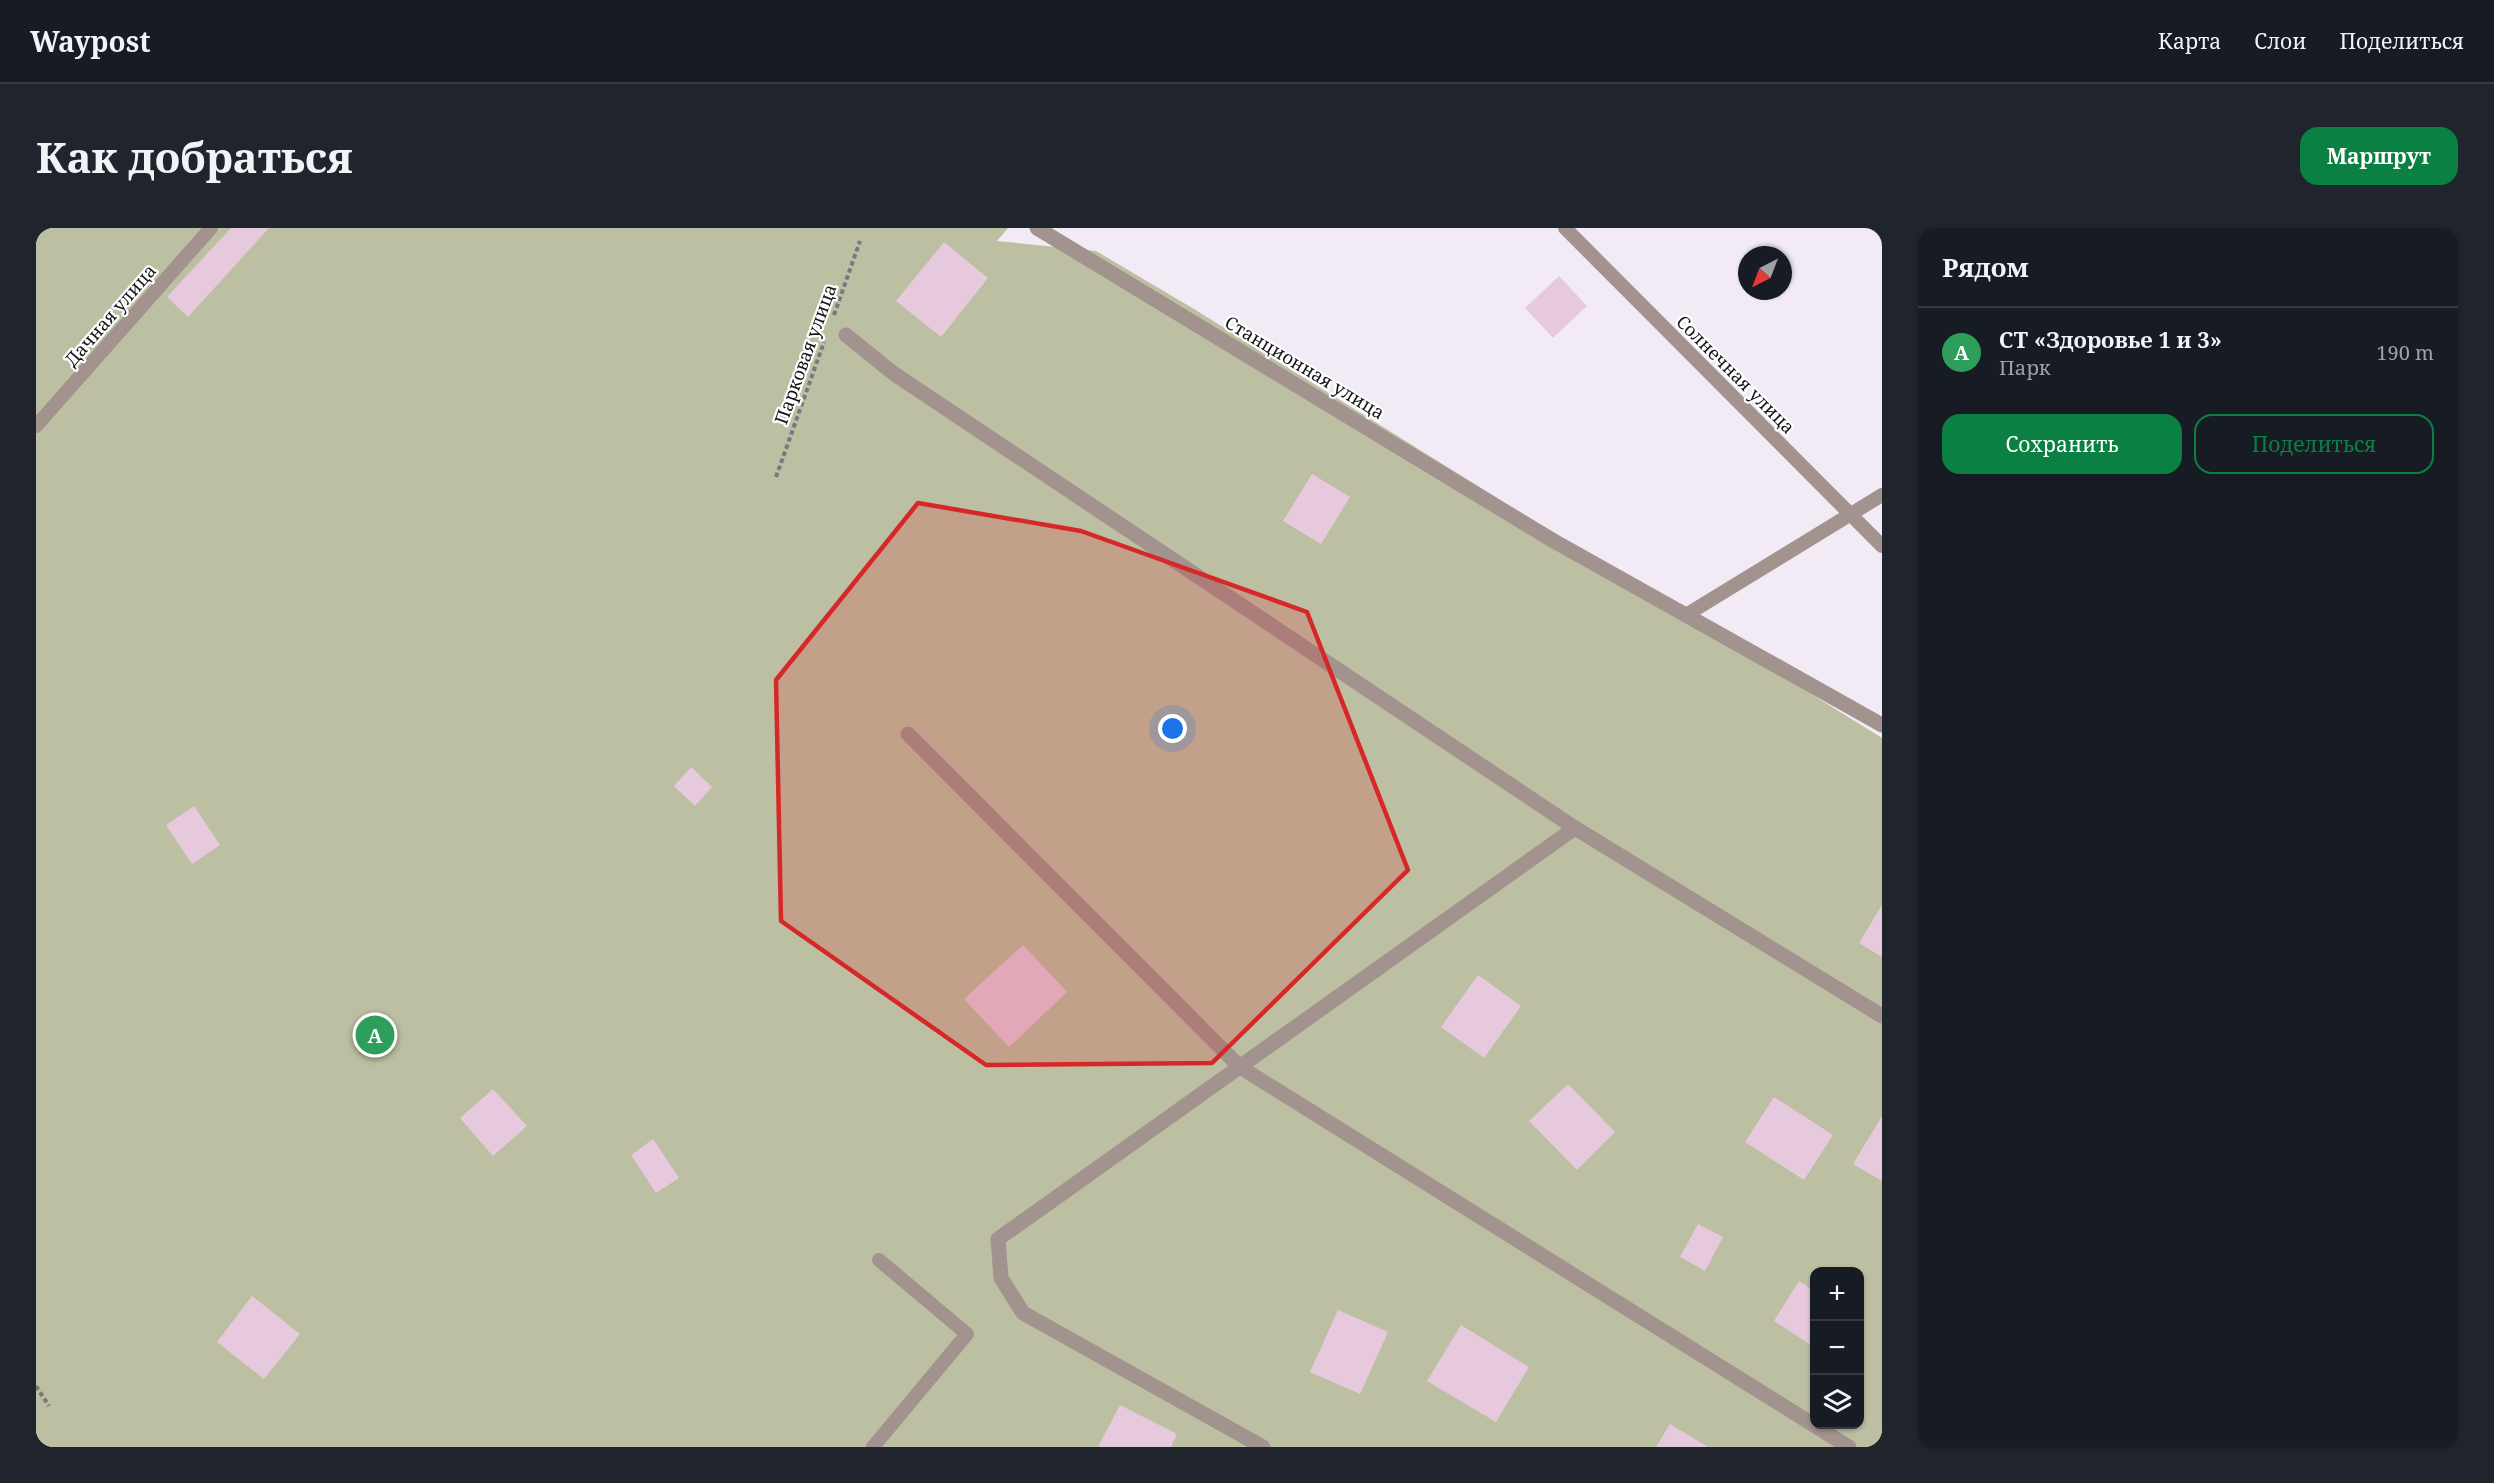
<!DOCTYPE html>
<html lang="ru">
<meta charset="utf-8">
<style>
:root{--surface:#171b24;--page:#20242c;--text:#f1f3f6;--muted:#9ea1a6;--line:#363941;--accent:#0b8043}
body{margin:0;font-family:"Noto Serif",serif;background:var(--page);color:var(--text)}
.controls{position:absolute;right:18px;bottom:18px;display:grid;overflow:hidden;border-radius:12px;box-shadow:0 2px 4px #0004}
.controls button{width:54px;height:54px;display:grid;place-items:center;padding:0;border:0;border-bottom:2px solid var(--line);background:var(--surface);color:var(--text);font:30px sans-serif}
.compass{position:absolute;left:1702px;top:18px;width:54px;height:54px;border-radius:50%;background:var(--surface);box-shadow:0 2px 4px #0004;rotate:222deg}
.you{position:absolute;left:1137px;top:501px;width:21px;height:21px;margin:-15px;border:4px solid #fff;border-radius:50%;background:#1a73e8;box-shadow:0 0 0 9px #1a73e833}
.badge{display:grid;place-items:center;width:39px;height:39px;border-radius:50%;background:var(--accent);color:#fff;font-size:20px;font-weight:700}
.pin{position:absolute;translate:-50% -50%;border:3px solid #fff;box-shadow:0 2px 6px #0006}
.list{margin:0;padding:0;list-style:none}
h2{display:flex;justify-content:space-between;align-items:center;height:78px;margin:0;padding:0 24px;font-size:26px}
h2 small{font-size:20px;font-weight:400;color:var(--muted)}
.list li{display:grid;grid-template-columns:39px 1fr auto;gap:18px;align-items:center;box-sizing:border-box;height:90px;padding:0 24px;border-top:2px solid var(--line)}
.list b{display:block;font-size:22px;white-space:nowrap}
.list p{margin:0;font-size:20px;white-space:nowrap;color:var(--muted)}
.list em{font-size:20px;font-style:normal;color:var(--muted)}
.actions{display:flex;gap:12px;padding:18px 24px}
.actions a{flex:1;padding:14px 0;border:2px solid var(--accent);border-radius:18px;text-align:center;font-size:21px;color:var(--accent)}
.actions .main{background:var(--accent);color:#fff}
.icon{flex:none;width:33px;height:33px;fill:none;stroke:currentColor;stroke-width:2;stroke-linecap:round;stroke-linejoin:round}
.map{position:relative;flex:none;width:1846px;height:1219px;overflow:hidden;border-radius:18px}
header{display:flex;align-items:center;gap:36px;box-sizing:border-box;height:84px;padding:0 30px;background:var(--surface);border-bottom:2px solid var(--line)}
header strong{font-size:28px}
nav{display:flex;gap:33px;margin-inline-start:auto;font-size:21px}
.intro{display:flex;align-items:center;justify-content:space-between;box-sizing:border-box;height:144px;padding:0 36px}
h1{margin:0;font-size:42px}
.button{padding:15px 27px;border-radius:18px;background:var(--accent);color:#fff;font-size:21px;font-weight:700}
main{display:flex;gap:36px;padding:0 36px}
aside{flex:1;background:var(--surface);border-radius:18px;box-shadow:0 2px 4px #0004}
.map>svg:first-child{display:block}
</style>
<header>
<strong>Waypost</strong>
<nav><a>Карта</a><a>Слои</a><a>Поделиться</a></nav>
</header>
<div class="intro"><h1>Как добраться</h1><a class="button">Маршрут</a></div>
<main>
<div class="map">
<svg width="1846" height="1219" viewBox="0 0 1846 1219">
<rect width="100%" height="100%" fill="#f2ebf6"/>
<!-- green -->
<path fill="#bdbfa3" fill-rule="evenodd" d="M0 0H972L961 13 1060 23 1158 81 1846 510V1219H0ZM1778 1044H1824V1196H1778Z"/>
<!-- building -->
<path fill="#e7c9dd" d="M195 0H233L152 89 131 69Z
M908 14 952 50 905 109 860 73Z
M1523 48 1551 78 1517 110 1489 80Z
M1276 246 1314 269 1285 316 1247 293Z
M655 539 676 559 659 578 638 558Z
M158 578 184 617 156 636 130 597Z
M1846 677V729L1823 715Z
M987 717 1031 764 973 819 928 771Z
M1442 747 1485 778 1448 830 1405 799Z
M1532 856 1579 904 1541 942 1493 893Z
M457 861 491 898 457 928 424 890Z
M1738 869 1797 907 1768 952 1709 914Z
M1846 888V953L1817 936Z
M617 911 643 950 620 965 595 927Z
M1662 996 1687 1009 1669 1043 1644 1029Z
M1763 1053 1778 1063V1119L1738 1093Z
M216 1068 264 1106 228 1151 181 1114Z
M1302 1082 1352 1104 1324 1166 1274 1144Z
M1425 1097 1493 1139 1460 1194 1391 1153Z
M1084 1177 1141 1206 1135 1219H1062Z
M1634 1196 1672 1219H1620Z"/>
<g fill="none" stroke-linecap="round" stroke-linejoin="round">
<!-- path -->
<path stroke="#7b777e" stroke-width="4" stroke-dasharray="4.5 3" stroke-linecap="butt" d="M798 87 824 13
M740 249 788 114
M0 1158 13 1178"/>
<!-- service -->
<path stroke="#a3938f" stroke-width="14" d="M1529 0 1846 318
M0 198 175 0
M1650 387 1846 267
M837 1219 931 1106 843 1032"/>
<!-- minor -->
<path stroke="#a3938f" stroke-width="15" d="M1001 0 1516 312 1846 497
M810 107 857 145 1539 600 1846 788
M872 506 1204 839 1813 1219
M1227 1219 987 1085 965 1050 962 1011 1539 600"/>
</g>
<!-- marked area -->
<path fill="#d62828" fill-opacity="0.2" stroke="#d62828" stroke-width="4.5" stroke-linejoin="round" d="M882 275 1045 303 1271 384 1372 642 1176 835 950 837 745 693 740 452Z"/>
<g text-anchor="middle" dominant-baseline="central" stroke-width="4.5" stroke-linejoin="round" paint-order="stroke">
<!-- street labels -->
<g font-size="18" fill="#171519" stroke="#fff">
<text transform="translate(74 87) rotate(-49)">Дачная улица</text>
<text transform="translate(769 126) rotate(-70)">Парковая улица</text>
<text transform="translate(1269 139) rotate(31)">Станционная улица</text>
<text transform="translate(1700 146) rotate(45)">Солнечная улица</text>
</g>
</g>
</svg>
<div class="controls">
<button>+</button>
<button>−</button>
<button><svg class="icon" aria-label="layers" viewBox="0 0 24 24"><path d="M12 4l9 5-9 5-9-5zM3 14l9 5 9-5"/></svg></button>
</div>
<svg class="compass" viewBox="-18 -18 36 36"><path d="M0-13l5 13h-10z" fill="#e53935"/><path d="M0 13l5-13h-10z" fill="#9ea1a6"/></svg>
<div class="you"></div>
<div class="pin badge" style="left:339px;top:807px;background:#2e9e5b">A</div>
</div>
<aside>
<h2>Рядом<small></small></h2>
<ul class="list">
<li><span class="badge" style="background:#2e9e5b">A</span><div><b>СТ «Здоровье 1 и 3»</b><p>Парк</p></div><em>190 m</em></li>
</ul>
<div class="actions"><a class="main">Сохранить</a><a>Поделиться</a></div>
</aside>
</main>
